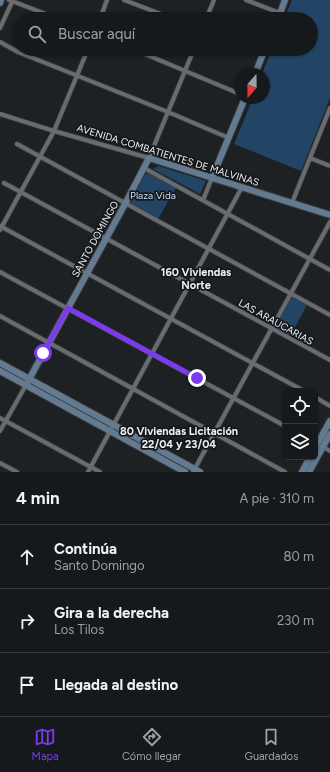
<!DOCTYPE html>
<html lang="es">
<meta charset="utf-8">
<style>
:root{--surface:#16191b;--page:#1f2224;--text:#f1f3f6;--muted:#9ea0a3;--line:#35383a;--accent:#7c3aed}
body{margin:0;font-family:Figtree,sans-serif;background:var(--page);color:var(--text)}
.controls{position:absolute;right:12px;bottom:12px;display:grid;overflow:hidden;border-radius:6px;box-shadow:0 1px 3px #0004}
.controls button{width:36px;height:36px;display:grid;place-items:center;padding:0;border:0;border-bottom:1px solid var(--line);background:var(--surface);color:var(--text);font:20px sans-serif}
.compass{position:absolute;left:234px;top:68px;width:36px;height:36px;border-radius:50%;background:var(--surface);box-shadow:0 1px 3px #0004;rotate:200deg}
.stop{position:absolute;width:12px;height:12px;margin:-9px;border:3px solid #7c3aed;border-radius:50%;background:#fff}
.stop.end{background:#7c3aed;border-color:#fff;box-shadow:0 1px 4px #0008}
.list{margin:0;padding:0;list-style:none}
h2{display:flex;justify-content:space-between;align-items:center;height:52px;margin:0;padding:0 16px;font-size:17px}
h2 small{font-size:13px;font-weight:400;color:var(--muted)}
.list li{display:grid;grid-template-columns:26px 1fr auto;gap:12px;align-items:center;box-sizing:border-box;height:64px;padding:0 16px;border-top:1px solid var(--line)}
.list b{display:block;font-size:15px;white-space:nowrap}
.list p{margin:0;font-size:13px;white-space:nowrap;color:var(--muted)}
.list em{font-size:13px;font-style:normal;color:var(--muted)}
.icon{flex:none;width:22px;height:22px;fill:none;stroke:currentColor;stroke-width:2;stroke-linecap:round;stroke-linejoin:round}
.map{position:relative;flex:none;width:330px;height:472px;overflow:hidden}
.search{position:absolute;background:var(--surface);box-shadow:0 1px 3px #0004;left:12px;right:12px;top:12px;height:44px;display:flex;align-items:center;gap:10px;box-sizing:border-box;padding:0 14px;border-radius:22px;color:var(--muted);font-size:15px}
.sheet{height:244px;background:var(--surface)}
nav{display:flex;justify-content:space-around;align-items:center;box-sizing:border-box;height:56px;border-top:1px solid var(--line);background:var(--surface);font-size:11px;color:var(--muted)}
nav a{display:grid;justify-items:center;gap:2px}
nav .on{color:var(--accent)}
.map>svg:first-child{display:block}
</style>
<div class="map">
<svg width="330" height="472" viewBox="0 0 330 472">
<rect width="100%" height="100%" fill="#1e2124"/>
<!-- green -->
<path fill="#224565" d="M292 0H330V98L301 171 234 144 253 98H264V74H262L272 49H311V19H284Z
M158 166 206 181 200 194 153 169Z
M147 173H149L176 188 158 219 132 205 131 203V200L145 175Z
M291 298H294L307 305 290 336C285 333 276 331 276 325Z"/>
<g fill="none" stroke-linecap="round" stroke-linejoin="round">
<!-- street casing -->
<g stroke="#3b3d3f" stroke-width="5.5">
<path id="street" d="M9 0 59 19
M124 0 174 19
M246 0 280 13
M100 19 107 0
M206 19 214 0
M0 28 13 0
M0 42 18 52 168 112 229 138
M133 49 240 94
M249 49 263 55
M0 114 54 131 149 158 194 49
M17 144 330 315
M310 158 330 166
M144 168 330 270
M4 183 330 360
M203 200 212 178
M292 203 330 108
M0 226 304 391
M0 230 54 131 88 49
M0 272 285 426
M0 316 285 472
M315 397 330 406
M0 418 100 472
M0 431 26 385
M322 446 330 451
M0 463 17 472
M88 472 242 187
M193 472 330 222"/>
</g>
<!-- secondary casing -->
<g stroke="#3b3d3f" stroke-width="8">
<path id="secondary" d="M0 3 1 0
M278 19 285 0
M255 74 265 49
M212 178 245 98
M0 363 200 472
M0 371 185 472
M26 385 125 204 149 158 330 215
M315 448 330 421
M302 472 310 457
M309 472 330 434"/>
</g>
<!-- street -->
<use href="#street" stroke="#686b6f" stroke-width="4"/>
<!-- secondary -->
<use href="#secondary" stroke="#637a90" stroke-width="6"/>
</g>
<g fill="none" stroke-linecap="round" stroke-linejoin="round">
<!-- route -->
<path stroke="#7c3aed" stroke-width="5" d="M43 353 68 308 197 378"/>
</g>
<g text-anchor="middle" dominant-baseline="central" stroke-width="3.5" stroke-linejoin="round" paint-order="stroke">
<!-- street labels -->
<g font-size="10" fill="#eef0f2" stroke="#15181b">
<text transform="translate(168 155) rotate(17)">AVENIDA COMBATIENTES DE MALVINAS</text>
<text transform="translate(95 239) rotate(-61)">SANTO DOMINGO</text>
<text transform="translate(276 322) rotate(29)">LAS ARAUCARIAS</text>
</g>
<!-- park labels -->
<g font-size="10" fill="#c7dff6" stroke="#15181b">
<text x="153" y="195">Plaza Vida</text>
</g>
<!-- neighbourhood labels -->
<g font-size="11" font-weight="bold" fill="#eef0f2" stroke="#15181b">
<text x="196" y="272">160 Viviendas<tspan x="196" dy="13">Norte</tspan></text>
<text x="179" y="431">80 Viviendas Licitación<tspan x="179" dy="13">22/04 y 23/04</tspan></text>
</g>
</g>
</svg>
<div class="controls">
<button><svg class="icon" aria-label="locate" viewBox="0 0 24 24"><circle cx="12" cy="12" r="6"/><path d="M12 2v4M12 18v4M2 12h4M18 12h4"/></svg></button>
<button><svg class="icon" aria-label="layers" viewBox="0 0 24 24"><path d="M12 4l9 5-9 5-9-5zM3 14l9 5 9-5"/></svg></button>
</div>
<svg class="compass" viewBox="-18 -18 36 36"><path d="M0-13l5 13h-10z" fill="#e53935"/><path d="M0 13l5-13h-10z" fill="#9ea0a3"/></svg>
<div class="stop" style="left:43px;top:353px"></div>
<div class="stop end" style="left:197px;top:378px"></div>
<div class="search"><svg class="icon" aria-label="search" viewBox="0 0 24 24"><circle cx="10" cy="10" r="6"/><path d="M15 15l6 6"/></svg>Buscar aquí</div>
</div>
<section class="sheet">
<h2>4 min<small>A pie · 310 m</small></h2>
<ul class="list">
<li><svg class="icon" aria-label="ahead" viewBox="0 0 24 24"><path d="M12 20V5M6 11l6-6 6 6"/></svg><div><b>Continúa</b><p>Santo Domingo</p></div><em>80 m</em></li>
<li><svg class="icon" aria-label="right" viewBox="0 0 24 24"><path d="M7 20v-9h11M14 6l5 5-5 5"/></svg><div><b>Gira a la derecha</b><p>Los Tilos</p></div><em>230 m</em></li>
<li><svg class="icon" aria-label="arrive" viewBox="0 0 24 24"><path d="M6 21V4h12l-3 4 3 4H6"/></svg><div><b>Llegada al destino</b></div></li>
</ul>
</section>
<nav>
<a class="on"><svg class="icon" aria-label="map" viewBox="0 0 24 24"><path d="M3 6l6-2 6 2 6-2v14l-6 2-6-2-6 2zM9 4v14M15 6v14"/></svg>Mapa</a>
<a><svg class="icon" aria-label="directions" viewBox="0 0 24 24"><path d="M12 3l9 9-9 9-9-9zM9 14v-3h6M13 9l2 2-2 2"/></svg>Cómo llegar</a>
<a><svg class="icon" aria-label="saved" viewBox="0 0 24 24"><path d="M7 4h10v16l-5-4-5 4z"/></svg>Guardados</a>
</nav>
